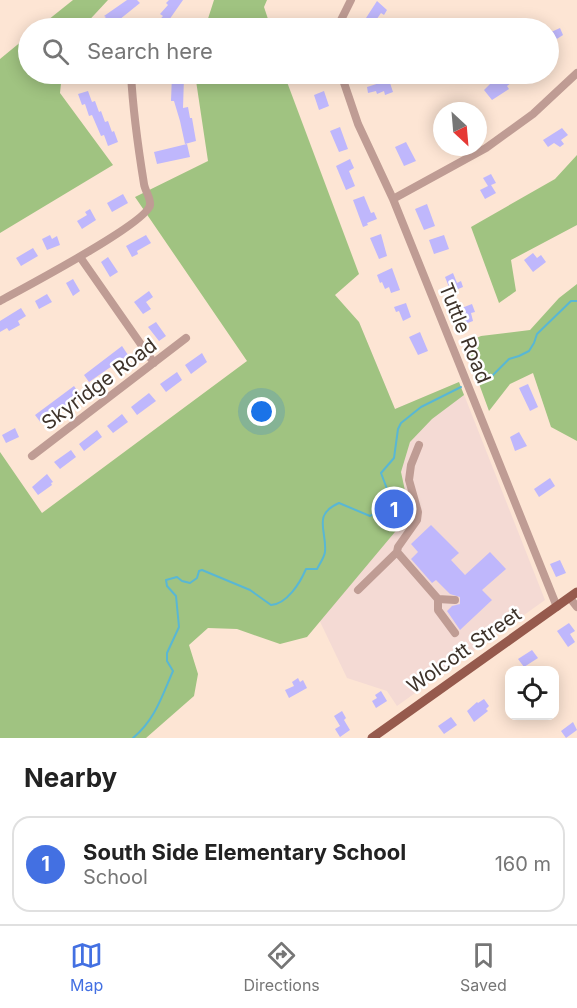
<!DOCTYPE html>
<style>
:root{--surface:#fff;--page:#f2f2f2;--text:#222;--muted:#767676;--line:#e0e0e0;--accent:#4370e2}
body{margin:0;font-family:Inter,sans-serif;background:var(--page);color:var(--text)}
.controls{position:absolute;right:18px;bottom:18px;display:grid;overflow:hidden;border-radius:12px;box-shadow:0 3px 15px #0003}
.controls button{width:54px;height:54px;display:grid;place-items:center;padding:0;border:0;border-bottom:2px solid var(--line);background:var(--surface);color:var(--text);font:30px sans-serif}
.compass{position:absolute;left:433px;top:102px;width:54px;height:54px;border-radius:50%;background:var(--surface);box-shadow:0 3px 15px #0003;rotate:154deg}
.you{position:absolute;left:262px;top:412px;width:21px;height:21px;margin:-15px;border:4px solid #fff;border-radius:50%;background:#1a73e8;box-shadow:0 0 0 9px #1a73e833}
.badge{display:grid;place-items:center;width:39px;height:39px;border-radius:50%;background:var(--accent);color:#fff;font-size:20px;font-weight:700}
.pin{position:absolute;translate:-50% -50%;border:3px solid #fff;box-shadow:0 2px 6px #0006}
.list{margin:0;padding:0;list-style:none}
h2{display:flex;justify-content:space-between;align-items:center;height:78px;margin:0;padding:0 24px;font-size:26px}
h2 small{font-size:20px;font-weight:400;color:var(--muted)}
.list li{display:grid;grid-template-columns:39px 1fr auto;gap:18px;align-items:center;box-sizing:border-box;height:96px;margin:0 12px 12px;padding:0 12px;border:2px solid var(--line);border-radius:18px}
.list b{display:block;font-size:22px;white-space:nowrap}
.list p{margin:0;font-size:20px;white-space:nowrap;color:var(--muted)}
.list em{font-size:20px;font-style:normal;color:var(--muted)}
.icon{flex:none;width:33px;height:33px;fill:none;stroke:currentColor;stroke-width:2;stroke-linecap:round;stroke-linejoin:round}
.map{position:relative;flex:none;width:577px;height:738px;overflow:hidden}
.search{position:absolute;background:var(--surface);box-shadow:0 3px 15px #0003;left:18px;right:18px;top:18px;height:66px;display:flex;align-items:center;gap:15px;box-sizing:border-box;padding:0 21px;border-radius:33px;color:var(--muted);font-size:22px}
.sheet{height:186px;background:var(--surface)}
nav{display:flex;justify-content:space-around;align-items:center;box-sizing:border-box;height:84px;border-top:2px solid var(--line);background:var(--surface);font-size:16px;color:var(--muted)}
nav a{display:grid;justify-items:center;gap:3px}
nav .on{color:var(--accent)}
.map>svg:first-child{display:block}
</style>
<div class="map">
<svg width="577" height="738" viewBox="0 0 577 738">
<rect width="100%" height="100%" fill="#fde5d4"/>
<!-- education -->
<path fill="#f4dad4" d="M359 322 395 409 459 382 545 600 397 706 387 691 347 678 313 607 234 392Z"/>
<!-- forest -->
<path fill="#a0c381" d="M73 0H108L82 28H38Z
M214 0H267L264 7 271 28H205Z
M28 36V74H62L60 93 113 165 0 233V59Z
M195 74H284L359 274 335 295 359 322 395 409 459 382 464 395 432 419 410 442 401 472 410 514 307 637 280 644 237 629 208 628 189 645 198 674 194 696 146 738H0V452L42 513 247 361 135 197 208 161Z
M577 155V225L511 260 516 291 499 303 471 227 555 179Z
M577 284V441L551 427 533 373 510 384 489 411 464 343 481 336 530 330 559 298Z"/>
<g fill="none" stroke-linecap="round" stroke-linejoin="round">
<!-- stream -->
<path stroke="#59b7d4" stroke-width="2" d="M476 382 490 378 509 359 519 356 529 351 534 343 537 334 571 301H577
M133 738C155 720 162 696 173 671L167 661V653L179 627 176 596 167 586 166 580 177 577 182 581 190 583 197 578 199 571 202 570 250 590 271 605C287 604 300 583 306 569H317C320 563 324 558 325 552 327 530 312 515 339 503L370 516 380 510H387L390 508 392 502 381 473 394 458 398 429 401 423 421 407 461 387"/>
</g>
<!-- building -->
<path fill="#bfb7fc" d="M127 0H137L140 3 109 28H100L97 24 106 17 104 16Z
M169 0H183L169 20 171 22 165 28H160L156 24 163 16 160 14 168 5 166 3Z
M377 1 387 10 384 15 381 13 374 23 366 18Z
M560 28 563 35 549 44V33Z
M172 74H183L184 77 183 108 188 107 190 118H192L196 141 185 144 180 121 174 101H171Z
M506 76 511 83 507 86 509 89 492 100 484 90 495 79 497 82Z
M389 80 393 92 385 95 384 91 377 94 376 91 368 93 367 87Z
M88 91 92 102 95 101 99 112 101 111 105 122 108 121 112 132 114 131 118 142 108 146 104 135 101 136 92 115 89 116 85 104 82 105 78 94Z
M324 91 329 106 319 110 314 95Z
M340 127 348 149 339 152 330 131Z
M562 128 568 135 561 140 564 144 560 147 554 143 548 147 543 140Z
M406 142 416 161 404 166 395 147Z
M187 144 190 157 157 164 154 152Z
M350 159 354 168 349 171 355 186 346 190 336 166Z
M491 174 496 183 491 185 496 193 485 199 480 190 488 186 483 178Z
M123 194 128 203 112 212 107 203Z
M364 196 371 213 374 212 377 219 367 223 368 225 363 227 353 200Z
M427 204 435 226 424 230 415 209Z
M90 209 96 220 82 229 77 221 87 215 85 212Z
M381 234 387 256 379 259 370 238Z
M50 235 52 239 57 236 60 245 47 250 42 239Z
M146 235 151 243 137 251 138 254 132 257 126 246Z
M444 235 449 249 434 254 429 240Z
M33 248 38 256 21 266 16 258Z
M533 253 537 258 541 255 546 262 533 272 524 260Z
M108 257 118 272 110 277 101 262Z
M392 268 400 290 391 293 389 287 385 289 382 282 380 283 377 275Z
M453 273 457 283 461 281 463 287 451 292 445 277Z
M73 279 80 291 73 296 66 283Z
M149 291 153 297 146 302 151 309 143 314 134 302Z
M47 294 52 302 39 309 35 301Z
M406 303 411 317 403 321 399 311 396 312 394 307Z
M472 304 475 312 471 313 473 321 465 324 459 309Z
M21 308 26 316 18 321 20 325 9 331 7 328 0 332V321Z
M156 322 166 336 159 341 148 327Z
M420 332 428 351 418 355 409 337Z
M122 346 128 355 89 382 84 375Z
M202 353 207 362 191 374 185 365Z
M177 372 182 380 166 392 160 384Z
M528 384 538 407 530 411 519 388Z
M74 386 80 395 41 423 35 415Z
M149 393 156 401 137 415 131 407Z
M122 414 128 422 113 433 107 426Z
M15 428 19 437 6 443 2 435Z
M97 430 102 437 84 451 79 444Z
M519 432 527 446 515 451 510 437Z
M71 450 76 457 60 469 54 462Z
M47 474 53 482 51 483 52 485 38 495 32 487Z
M550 478 555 486 539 497 534 489Z
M431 525 459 553 451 560 465 575 490 552 506 569 482 590 492 600 460 630 447 611 452 606 460 604V597L450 594 436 580 432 583 411 559 418 552 411 544Z
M560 560 566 573 556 577 550 564Z
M569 623 575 631 570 634 575 642 568 647 557 631Z
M532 650 538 658 524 667 518 659Z
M298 678 300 682 303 680 307 688 289 698 285 690 294 686 292 682Z
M381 691 387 701 376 708 372 701 377 698 375 695Z
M484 699 489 706 486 709 488 711 474 722 467 711 477 702 478 703Z
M342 711 346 718 344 720 350 730 340 737 335 729 340 726 334 716Z
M451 717 457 725 444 734 438 726Z
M573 722 577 730 566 738 561 731Z"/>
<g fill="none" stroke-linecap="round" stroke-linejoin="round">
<!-- minor -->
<path stroke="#bf9c94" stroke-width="8" d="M337 28 351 0
M341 74 358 124 393 199 557 607
M393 199 486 148 533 114 577 73
M80 257 154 363
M0 301C22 289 147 223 150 205 151 198 145 191 144 184 138 147 133 111 131 74
M32 456 186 338
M397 552 438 599V610L455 633
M358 590 397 552 398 547 417 520 418 512 409 480 411 465 419 445
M570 598 577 607
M438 599 455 600"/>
<!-- major -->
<path stroke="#965a4d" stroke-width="9" d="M372 738 577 592"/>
</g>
<g text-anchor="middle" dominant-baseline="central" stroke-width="5" stroke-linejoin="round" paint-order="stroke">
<!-- street labels -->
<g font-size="20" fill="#3e332a" stroke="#fff">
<text transform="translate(465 333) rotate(68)">Tuttle Road</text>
<text transform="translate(99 384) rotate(-37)">Skyridge Road</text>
<text transform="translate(464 650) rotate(-35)">Wolcott Street</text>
</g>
</g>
</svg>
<div class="controls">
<button><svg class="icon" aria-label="locate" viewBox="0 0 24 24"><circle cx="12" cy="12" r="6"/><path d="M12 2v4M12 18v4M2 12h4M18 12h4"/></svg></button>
</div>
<svg class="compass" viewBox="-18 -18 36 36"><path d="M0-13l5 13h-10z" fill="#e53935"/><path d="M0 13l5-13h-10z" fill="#767676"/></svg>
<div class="you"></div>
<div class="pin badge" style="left:394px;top:509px">1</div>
<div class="search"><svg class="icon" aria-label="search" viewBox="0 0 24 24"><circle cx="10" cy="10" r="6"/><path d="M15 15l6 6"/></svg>Search here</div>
</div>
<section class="sheet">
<h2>Nearby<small></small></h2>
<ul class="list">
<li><span class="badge">1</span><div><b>South Side Elementary School</b><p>School</p></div><em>160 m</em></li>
</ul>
</section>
<nav>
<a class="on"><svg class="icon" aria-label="map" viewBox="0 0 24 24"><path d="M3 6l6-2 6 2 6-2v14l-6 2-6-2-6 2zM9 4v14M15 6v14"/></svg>Map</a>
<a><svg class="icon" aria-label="directions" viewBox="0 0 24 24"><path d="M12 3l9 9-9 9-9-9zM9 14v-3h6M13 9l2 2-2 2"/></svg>Directions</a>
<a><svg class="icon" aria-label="saved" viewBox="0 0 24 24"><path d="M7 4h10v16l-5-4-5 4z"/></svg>Saved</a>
</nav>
